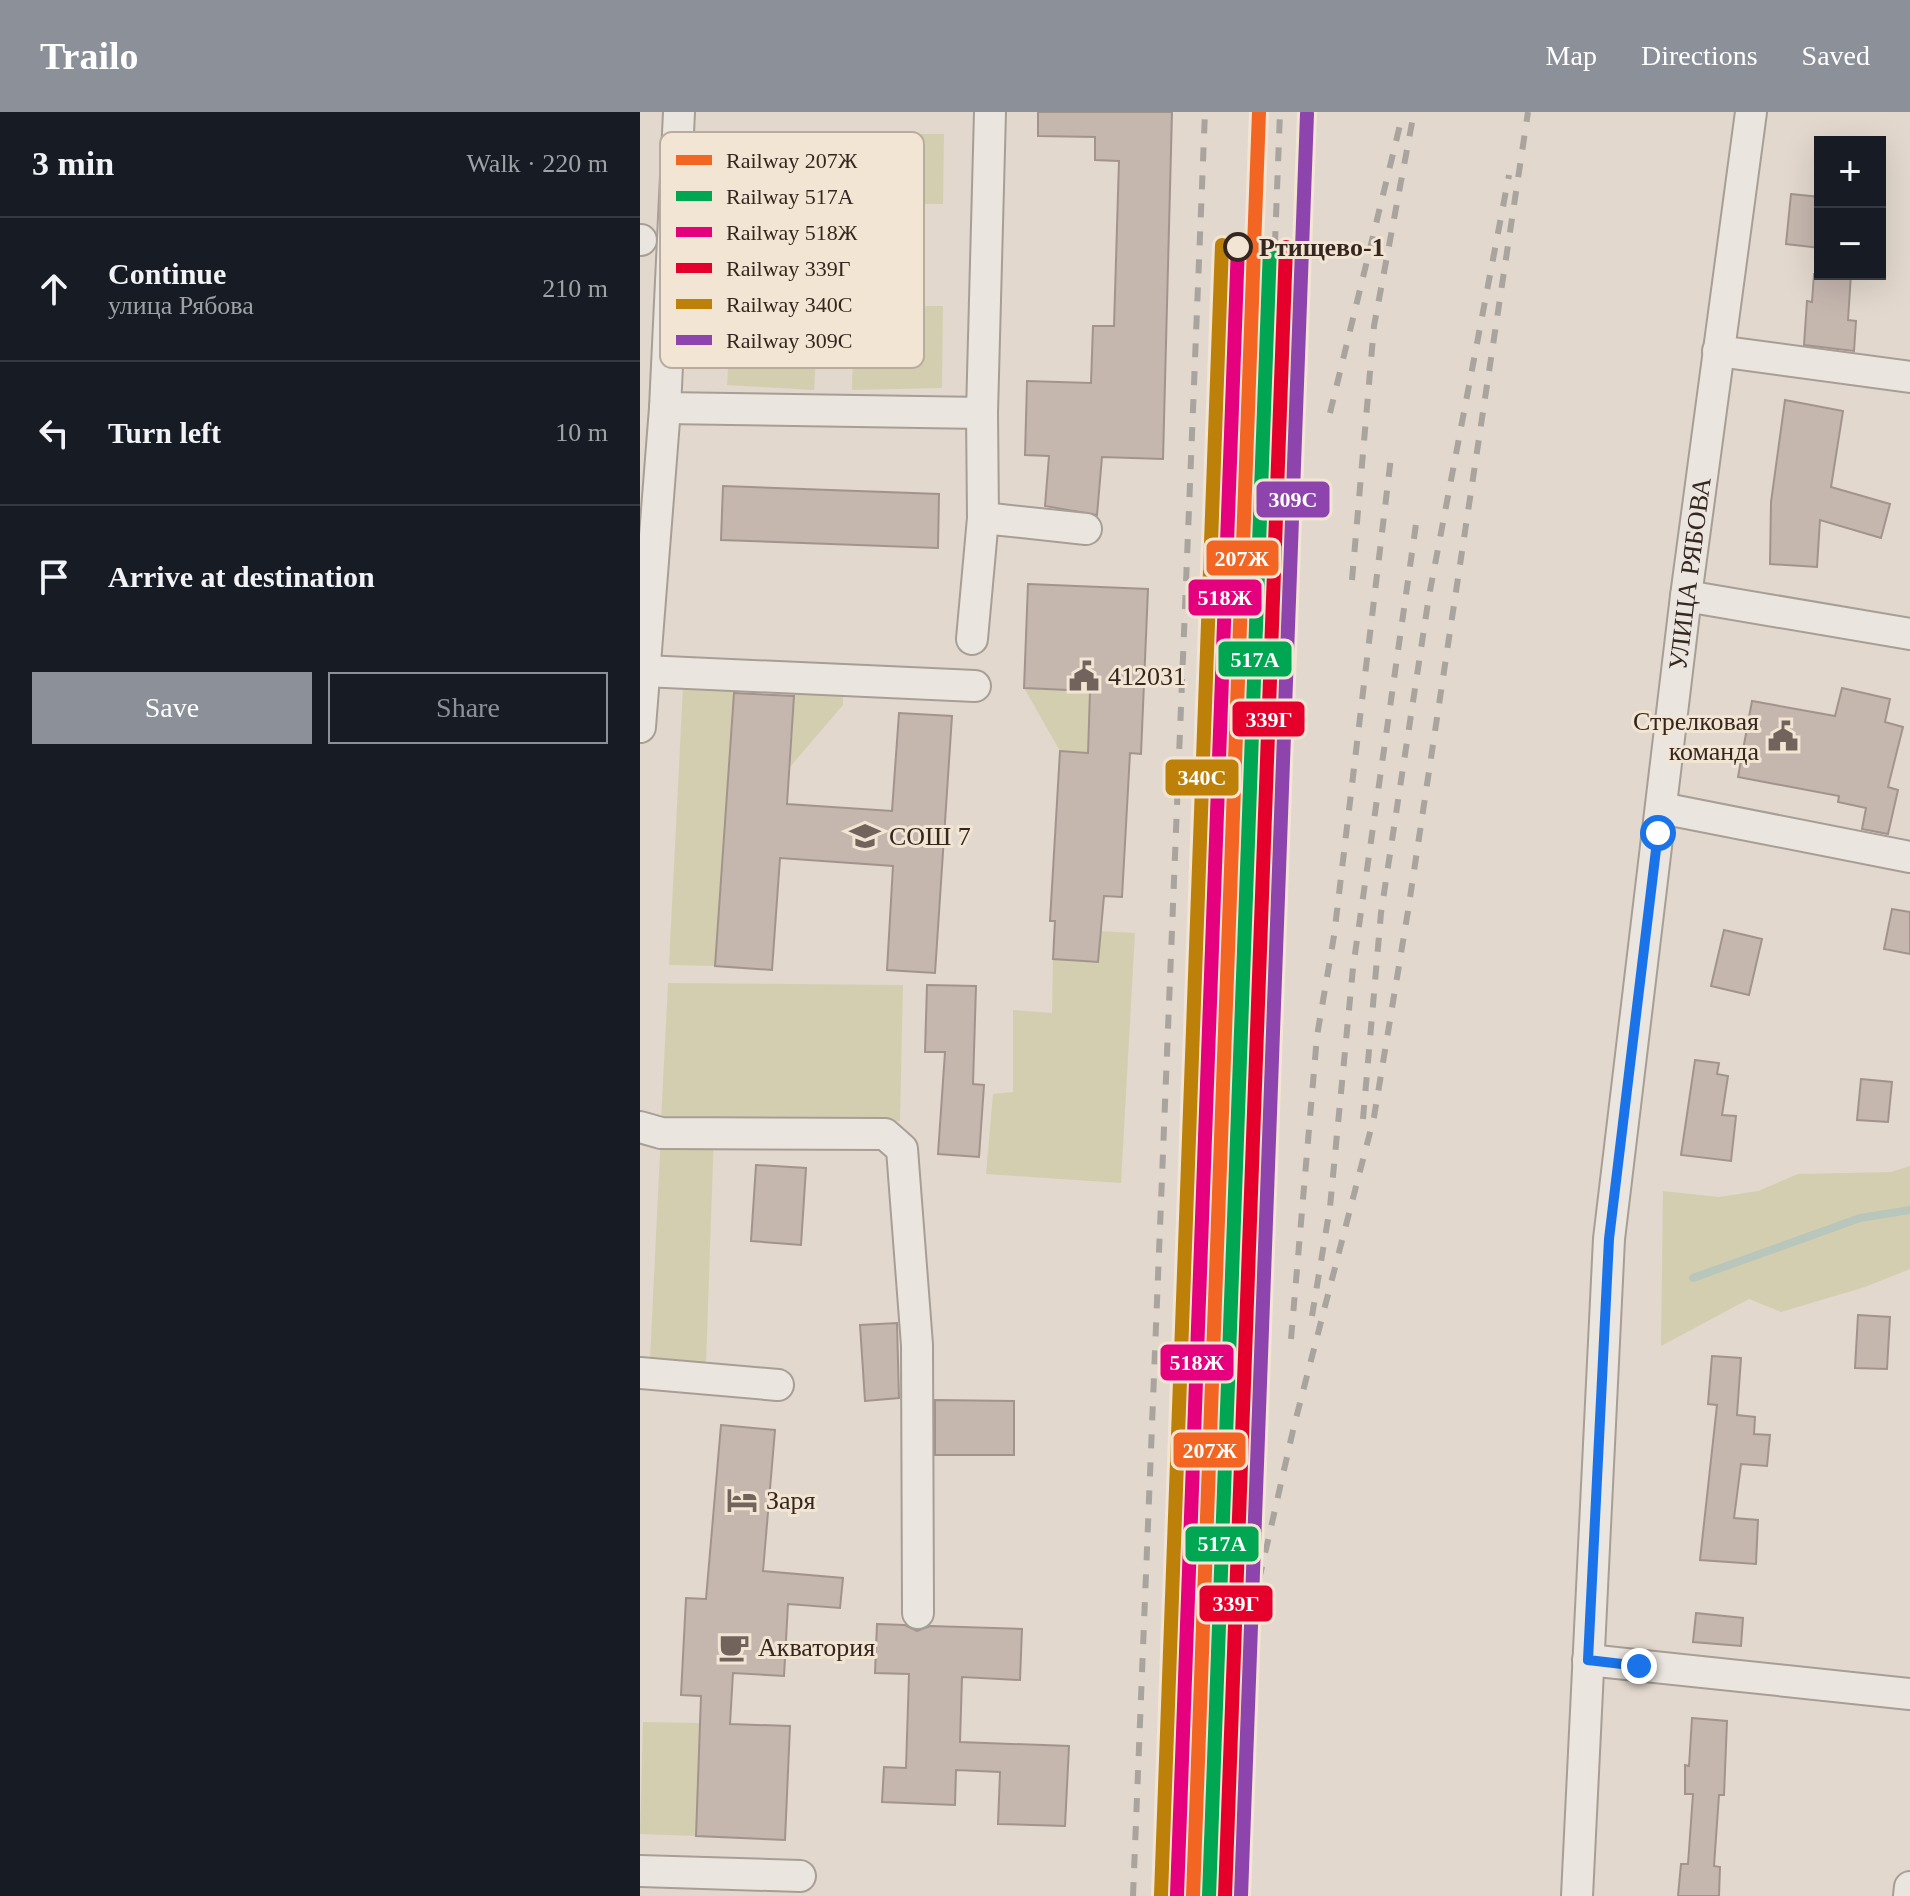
<!DOCTYPE html>
<meta charset="utf-8">
<style>
:root{--surface:#171b24;--page:#242831;--text:#f1f3f6;--muted:#9ea1a6;--line:#363941;--accent:#8c9099}
body{margin:0;font-family:Georgia,serif;background:var(--page);color:var(--text)}
.controls{position:absolute;right:24px;top:24px;display:grid;overflow:hidden;border-radius:0px;box-shadow:0 8px 32px #0002}
.controls button{width:72px;height:72px;display:grid;place-items:center;padding:0;border:0;border-bottom:2px solid var(--line);background:var(--surface);color:var(--text);font:40px sans-serif}
.stop{position:absolute;width:24px;height:24px;margin:-18px;border:6px solid #1a73e8;border-radius:50%;background:#fff}
.stop.end{background:#1a73e8;border-color:#fff;box-shadow:0 2px 8px #0008}
.list{margin:0;padding:0;list-style:none}
h2{display:flex;justify-content:space-between;align-items:center;height:104px;margin:0;padding:0 32px;font-size:34px}
h2 small{font-size:26px;font-weight:400;color:var(--muted)}
.list li{display:grid;grid-template-columns:52px 1fr auto;gap:24px;align-items:center;box-sizing:border-box;height:144px;padding:0 32px;border-top:2px solid var(--line)}
.list b{display:block;font-size:30px;white-space:nowrap}
.list p{margin:0;font-size:26px;white-space:nowrap;color:var(--muted)}
.list em{font-size:26px;font-style:normal;color:var(--muted)}
.actions{display:flex;gap:16px;padding:24px 32px}
.actions a{flex:1;padding:18px 0;border:2px solid var(--accent);border-radius:0px;text-align:center;font-size:28px;color:var(--accent)}
.actions .main{background:var(--accent);color:#fff}
.icon{flex:none;width:44px;height:44px;fill:none;stroke:currentColor;stroke-width:2;stroke-linecap:round;stroke-linejoin:round}
.map{position:relative;flex:none;width:1270px;height:1784px;overflow:hidden}
header{display:flex;align-items:center;gap:48px;box-sizing:border-box;height:112px;padding:0 40px;background:var(--accent);color:#fff}
header strong{font-size:38px}
nav{display:flex;gap:44px;margin-inline-start:auto;font-size:28px}
main{display:flex}
aside{flex:1;background:var(--surface)}
.map>svg:first-child{display:block}
</style>
<header>
<strong>Trailo</strong>
<nav><a>Map</a><a>Directions</a><a>Saved</a></nav>
</header>
<main>
<aside>
<h2>3 min<small>Walk · 220 m</small></h2>
<ul class="list">
<li><svg class="icon" aria-label="ahead" viewBox="0 0 24 24"><path d="M12 20V5M6 11l6-6 6 6"/></svg><div><b>Continue</b><p>улица Рябова</p></div><em>210 m</em></li>
<li><svg class="icon" aria-label="left" viewBox="0 0 24 24"><path d="M17 20v-9H6M10 6l-5 5 5 5"/></svg><div><b>Turn left</b></div><em>10 m</em></li>
<li><svg class="icon" aria-label="arrive" viewBox="0 0 24 24"><path d="M6 21V4h12l-3 4 3 4H6"/></svg><div><b>Arrive at destination</b></div></li>
</ul>
<div class="actions"><a class="main">Save</a><a>Share</a></div>
</aside>
<div class="map">
<svg width="1270" height="1784" viewBox="0 0 1270 1784">
<rect width="100%" height="100%" fill="#e2d8cd"/>
<!-- green -->
<path fill="#d4ceb0" d="M98 19 190 23 187 85 96 82Z
M219 22H304L303 92H218Z
M214 194H303L302 276 212 278Z
M92 195 179 200 174 278 87 273Z
M43 575 94 577 75 854 29 853Z
M384 576 450 579 448 640 420 639Z
M155 581 203 583V593L150 655Z
M460 819 495 821 481 1071 346 1062 353 982 373 980V898L412 901 413 847 458 850Z
M28 871 263 873 260 1009H21Z
M21 1021H74L66 1251 10 1247Z
M1270 1054V1157L1225 1175 1141 1200 1109 1187 1021 1234 1023 1079 1079 1085 1118 1079 1158 1062 1251 1060Z
M3 1610 60 1611 56 1724 0 1722Z"/>
<g fill="none" stroke-linecap="round" stroke-linejoin="round">
<!-- stream -->
<path stroke="#b8c6bb" stroke-width="8" d="M1053 1166 1220 1106 1270 1098"/>
</g>
<!-- building -->
<path fill="#c5b6ae" stroke="#a2948d" stroke-width="2" d="M398 0H532L523 347 462 345 457 403 405 394 409 344 385 343 387 269 451 271 453 214H474L479 49 455 48V25L398 24Z
M1151 82 1180 85V136L1146 132Z
M1174 162H1211L1208 208 1216 209 1214 239 1164 233 1167 189 1172 190Z
M1145 288 1203 299 1191 375 1250 392 1241 426 1180 408 1177 455 1130 452 1131 390Z
M83 374 299 382 298 436 81 428Z
M388 472 508 477 501 642 490 641 482 785 464 784 458 850 413 847 415 809H410L420 639 448 641 450 579 384 576Z
M1202 576 1250 587 1245 610 1263 615 1248 675 1258 678 1248 722 1222 717 1226 696 1198 690 1199 684 1098 665 1112 589 1195 604Z
M94 581 154 584 147 692 252 699 259 601 312 604 295 861 247 858 253 754 140 746 132 858 75 854Z
M1252 797 1270 800V842L1244 837Z
M1084 818 1122 827 1109 883 1071 874Z
M287 873 336 874 333 972 344 973 339 1045 298 1042 305 940H285Z
M1055 948 1079 951 1077 962 1088 964 1082 1003 1096 1004 1091 1049 1041 1043Z
M1221 967 1252 970 1248 1010 1217 1008Z
M116 1053 166 1056 161 1133 111 1129Z
M1218 1203 1250 1205 1247 1257 1215 1256Z
M257 1211 259 1286 225 1289 220 1213Z
M1072 1244 1101 1246 1097 1303 1115 1305 1114 1322 1130 1323 1127 1354 1101 1352 1094 1406 1118 1408 1116 1452 1060 1448 1077 1293 1068 1292Z
M295 1288 374 1289V1343H295Z
M81 1313 135 1318 123 1459 203 1466 200 1496 148 1492 144 1564 93 1561 90 1612 150 1614 145 1728 56 1724 61 1584 41 1583 46 1486 66 1487Z
M1056 1501 1103 1506 1101 1534 1053 1530Z
M237 1512 265 1513 277 1519 290 1514 382 1517 380 1568 322 1565 320 1630 429 1634 425 1714 358 1712 360 1660 316 1658 315 1693 242 1690 244 1655 266 1656 269 1562 235 1561Z
M1052 1606 1087 1609 1084 1683H1079L1074 1754 1080 1755 1079 1784H1038L1041 1752H1048L1053 1682H1045V1653L1049 1654Z"/>
<g fill="none" stroke-linecap="round" stroke-linejoin="round">
<!-- minor casing -->
<g stroke="#a79e96" stroke-width="34">
<g id="minor">
<path d="M0 128H1"/>
<path d="M1078 239 1270 265"/>
<path d="M25 296 342 301 350 0"/>
<path d="M343 406 446 417"/>
<path d="M1046 484 1270 522"/>
<path d="M332 527 343 406 342 301"/>
<path d="M4 559 335 574"/>
<path d="M0 615 25 296 39 0"/>
<path d="M1021 696 1270 745"/>
<path d="M0 1015 21 1021 245 1022 262 1037 277 1233 278 1501"/>
<path d="M0 1261 138 1273"/>
<path d="M948 1548 1270 1582"/>
<path d="M0 1759 160 1764"/>
<path id="s1" d="M937 1784 969 1127 1046 484 1111 0"/>
<path d="M1269 1784 1270 1775"/>
</g>
</g>
<!-- minor -->
<use href="#minor" stroke="#eae5de" stroke-width="30"/>
<!-- rail -->
<path stroke="#aaa49e" stroke-width="6" stroke-dasharray="14 14" stroke-linecap="butt" d="M690 301 760 13
M712 468 734 214 774 0
M615 875 643 637
M723 1007 741 801 789 484 869 63
M672 1204 690 1095 713 856 777 405
M651 1227 677 924 694 824 751 345
M619 1468 654 1314 734 1005 768 799 888 0
M493 1784 565 0
M572 1784 640 0"/>
<!-- rail-1 casing -->
<g stroke="#f3e5d3" stroke-width="20">
<path id="rail-1" d="M553 1784 619 0"/>
</g>
<!-- rail-2 casing -->
<g stroke="#f3e5d3" stroke-width="20">
<path id="rail-2" d="M569 1784 630 135"/>
</g>
<!-- rail-3 casing -->
<g stroke="#f3e5d3" stroke-width="20">
<path id="rail-3" d="M537 1783 598 133"/>
</g>
<!-- rail-4 casing -->
<g stroke="#f3e5d3" stroke-width="20">
<path id="rail-4" d="M585 1784 646 135"/>
</g>
<!-- rail-5 casing -->
<g stroke="#f3e5d3" stroke-width="20">
<path id="rail-5" d="M521 1783 582 133"/>
</g>
<!-- rail-6 casing -->
<g stroke="#f3e5d3" stroke-width="20">
<path id="rail-6" d="M601 1784 667 2"/>
</g>
<!-- rail-1 -->
<use href="#rail-1" stroke="#f26522" stroke-width="14"/>
<!-- rail-2 -->
<use href="#rail-2" stroke="#00a651" stroke-width="14"/>
<!-- rail-3 -->
<use href="#rail-3" stroke="#e5007d" stroke-width="14"/>
<!-- rail-4 -->
<use href="#rail-4" stroke="#e4002b" stroke-width="14"/>
<!-- rail-5 -->
<use href="#rail-5" stroke="#bd8009" stroke-width="14"/>
<!-- rail-6 -->
<use href="#rail-6" stroke="#8e44ad" stroke-width="14"/>
</g>
<g fill="none" stroke-linecap="round" stroke-linejoin="round">
<!-- route -->
<path stroke="#1a73e8" stroke-width="10" d="M999 1554 948 1548 969 1127 1018 721"/>
</g>
<!-- icons -->
<defs>
<g id="civic-bare" transform="scale(2.4)"><path d="M-.6-6.5H3V-4.5H.6V-3L4-1V1h2V6H-6V1h2V-1L-.6-3ZM-1.2 2.5V6h2.4V2.5Z" fill="#72645c" stroke="#f3e5d3" stroke-width="2.5" paint-order="stroke"/></g>
<g id="school-bare" transform="scale(2.4)"><path d="M0-5L7-2L0 1L-7-2ZM-4 1L0 2.5L4 1V4Q0 6-4 4Z" fill="#72645c" stroke="#f3e5d3" stroke-width="2.5" paint-order="stroke"/></g>
<g id="hotel-bare" transform="scale(2.4)"><path d="M-6-4.5h1.5V1H6V5H4.5V3h-9V5H-6ZM-4 0a1.8 1.8 0 1 1 3.6 0ZM.5 0V-2.5h3Q6-2.5 6 0Z" fill="#72645c" stroke="#f3e5d3" stroke-width="2.5" paint-order="stroke"/></g>
<g id="cafe-bare" transform="scale(2.4)"><path d="M-5.5-4.5H6V0H3Q3 3.5 0 3.5H-2.5Q-5.5 3.5-5.5 0ZM3-3.2v2h1.7v-2ZM-6 4.5H4V6H-6Z" fill="#72645c" stroke="#f3e5d3" stroke-width="2.5" paint-order="stroke"/></g>
</defs>
<g fill-rule="evenodd">
<use href="#civic-bare" x="444" y="564"/>
<use href="#civic-bare" x="1143" y="624"/>
<use href="#school-bare" x="225" y="724"/>
<use href="#hotel-bare" x="102" y="1388"/>
<use href="#cafe-bare" x="94" y="1535"/>
</g>
<!-- markers -->
<circle fill="#f3e5d3" stroke="#35261f" stroke-width="4" cx="598" cy="135" r="13"/>
<g text-anchor="middle" dominant-baseline="central" stroke-width="6" stroke-linejoin="round" paint-order="stroke">
<!-- stop labels -->
<g font-size="26" font-weight="bold" fill="#35261f" stroke="#f3e5d3" text-anchor="start">
<text x="619" y="135">Ртищево-1</text>
</g>
<!-- street labels -->
<g font-size="26" fill="#35261f" stroke="#f3e5d3">
<text stroke="none"><textPath href="#s1" startOffset="1328">УЛИЦА РЯБОВА</textPath></text>
</g>
<!-- poi labels -->
<g font-size="26" fill="#35261f" stroke="#f3e5d3" text-anchor="start">
<text x="468" y="564">412031</text>
<text x="1119" y="609" text-anchor="end">Стрелковая<tspan x="1119" dy="30">команда</tspan></text>
<text x="249" y="724">СОШ 7</text>
<text x="126" y="1388">Заря</text>
<text x="118" y="1535">Акватория</text>
</g>
</g>
<!-- legend -->
<rect x="20" y="20" width="264" height="236" rx="12" fill="#f3e5d3" stroke="#baac9d" stroke-width="2"/>
<rect x="36" y="43" width="36" height="10" fill="#f26522"/>
<rect x="36" y="79" width="36" height="10" fill="#00a651"/>
<rect x="36" y="115" width="36" height="10" fill="#e5007d"/>
<rect x="36" y="151" width="36" height="10" fill="#e4002b"/>
<rect x="36" y="187" width="36" height="10" fill="#bd8009"/>
<rect x="36" y="223" width="36" height="10" fill="#8e44ad"/>
<g font-size="22" fill="#35261f">
<text x="86" y="56">Railway 207Ж</text>
<text x="86" y="92">Railway 517А</text>
<text x="86" y="128">Railway 518Ж</text>
<text x="86" y="164">Railway 339Г</text>
<text x="86" y="200">Railway 340С</text>
<text x="86" y="236">Railway 309С</text>
</g>
<g stroke="#f3e5d3" stroke-width="3">
<rect x="615" y="368" width="76" height="39" rx="8" fill="#8e44ad"/>
<rect x="565" y="427" width="75" height="38" rx="8" fill="#f26522"/>
<rect x="547" y="466" width="76" height="39" rx="8" fill="#e5007d"/>
<rect x="577" y="528" width="76" height="38" rx="8" fill="#00a651"/>
<rect x="591" y="588" width="75" height="38" rx="8" fill="#e4002b"/>
<rect x="524" y="646" width="76" height="39" rx="8" fill="#bd8009"/>
<rect x="519" y="1231" width="76" height="39" rx="8" fill="#e5007d"/>
<rect x="532" y="1319" width="75" height="38" rx="8" fill="#f26522"/>
<rect x="544" y="1413" width="76" height="38" rx="8" fill="#00a651"/>
<rect x="558" y="1472" width="76" height="39" rx="8" fill="#e4002b"/>
</g>
<g font-size="22" text-anchor="middle" font-weight="bold" fill="#fff">
<text x="653" y="395">309С</text>
<text x="602" y="454">207Ж</text>
<text x="585" y="493">518Ж</text>
<text x="615" y="555">517А</text>
<text x="629" y="615">339Г</text>
<text x="562" y="673">340С</text>
<text x="557" y="1258">518Ж</text>
<text x="570" y="1346">207Ж</text>
<text x="582" y="1439">517А</text>
<text x="596" y="1499">339Г</text>
</g>
</svg>
<div class="controls">
<button>+</button>
<button>−</button>
</div>
<div class="stop" style="left:1018px;top:721px"></div>
<div class="stop end" style="left:999px;top:1554px"></div>
</div>
</main>
